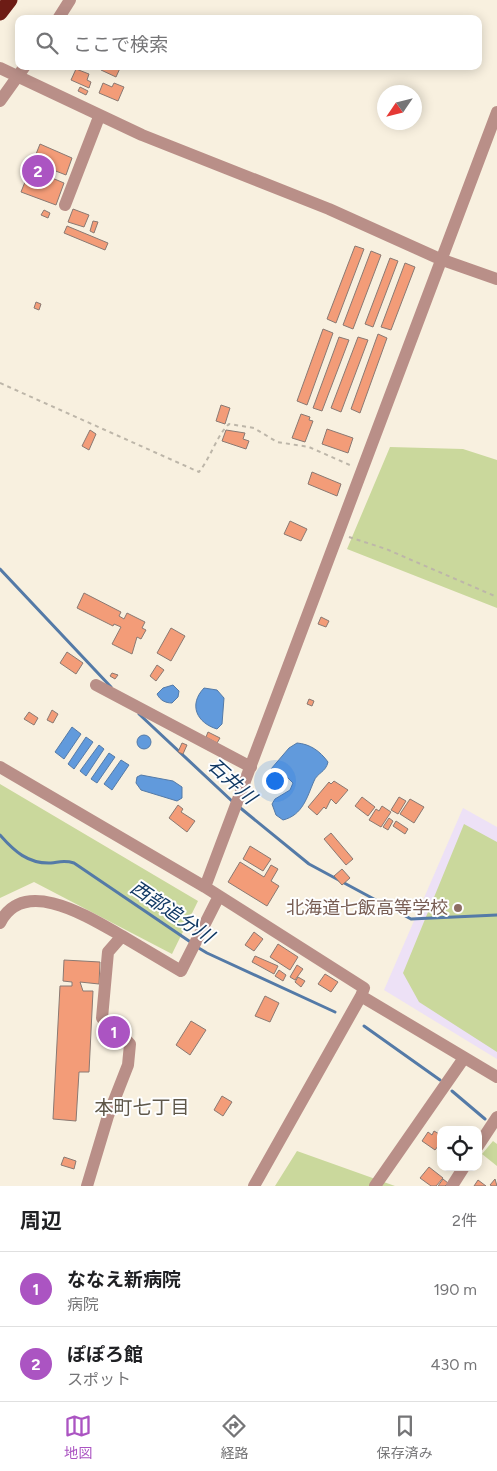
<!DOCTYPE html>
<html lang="ja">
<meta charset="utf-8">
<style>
:root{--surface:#fff;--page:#f6f6f6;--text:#202124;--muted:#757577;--line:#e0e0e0;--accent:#ab54c2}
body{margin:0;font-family:Figtree,"Noto Sans JP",sans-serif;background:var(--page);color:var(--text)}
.controls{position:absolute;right:15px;bottom:15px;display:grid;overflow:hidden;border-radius:10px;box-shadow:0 2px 12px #0003}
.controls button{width:45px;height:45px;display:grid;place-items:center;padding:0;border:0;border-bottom:1px solid var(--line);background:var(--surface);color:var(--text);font:25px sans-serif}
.compass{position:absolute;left:377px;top:85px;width:45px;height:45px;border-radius:50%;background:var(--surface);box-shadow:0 2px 12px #0003;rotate:235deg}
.you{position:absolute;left:274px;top:780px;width:18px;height:18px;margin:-12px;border:4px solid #fff;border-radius:50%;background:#1a73e8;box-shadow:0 0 0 8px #1a73e833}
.badge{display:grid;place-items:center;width:32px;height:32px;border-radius:50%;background:var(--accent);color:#fff;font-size:16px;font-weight:700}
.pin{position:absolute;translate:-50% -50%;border:2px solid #fff;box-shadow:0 1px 5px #0006}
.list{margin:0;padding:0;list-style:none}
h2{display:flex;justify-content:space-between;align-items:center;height:65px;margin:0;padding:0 20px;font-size:21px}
h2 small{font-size:16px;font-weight:400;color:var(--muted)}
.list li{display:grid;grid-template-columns:32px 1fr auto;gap:15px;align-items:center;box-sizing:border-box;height:75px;padding:0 20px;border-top:1px solid var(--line)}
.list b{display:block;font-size:19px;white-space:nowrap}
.list p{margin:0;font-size:16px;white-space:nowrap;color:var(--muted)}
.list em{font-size:16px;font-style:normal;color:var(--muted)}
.icon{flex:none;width:28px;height:28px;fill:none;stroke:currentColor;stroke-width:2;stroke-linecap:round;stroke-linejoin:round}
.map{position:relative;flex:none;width:497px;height:1186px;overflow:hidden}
.search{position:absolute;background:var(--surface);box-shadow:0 2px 12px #0003;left:15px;right:15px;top:15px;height:55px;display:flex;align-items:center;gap:12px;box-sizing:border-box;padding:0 18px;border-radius:10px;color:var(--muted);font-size:19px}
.sheet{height:215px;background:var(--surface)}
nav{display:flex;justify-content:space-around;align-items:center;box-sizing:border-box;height:70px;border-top:1px solid var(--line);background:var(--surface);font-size:14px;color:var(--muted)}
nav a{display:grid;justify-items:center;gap:2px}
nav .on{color:var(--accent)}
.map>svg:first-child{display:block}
</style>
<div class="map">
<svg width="497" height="1186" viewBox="0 0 497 1186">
<rect width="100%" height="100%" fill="#f8f0df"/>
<!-- education -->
<path fill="#ede1f6" d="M463 808 497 827V1059L384 990Z"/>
<!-- green -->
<path fill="#cad89c" d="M390 447 463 449 497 460V608L347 549Z
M0 784 198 901 172 954 34 882 0 898Z
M464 824 497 842V1052L419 1002 403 973Z
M493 1141 497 1144V1166L482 1154Z
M297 1151 395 1186H275Z"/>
<!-- water -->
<path fill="#619adc" stroke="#547aa7" d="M173 685 179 691 178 697 172 703C165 703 160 700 157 694L163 688Z
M204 688 217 690 224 698 222 724 217 729C197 723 188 705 204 688Z
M72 727 81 734 64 759 55 752Z
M137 742a7 7 0 1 1 14 0a7 7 0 1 1-14 0Z
M86 737 93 742 74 769 68 764Z
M297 743C310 744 320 751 328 762 326 772 317 773 314 781 307 797 303 815 283 820L276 815 272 804 275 799 290 790 293 783 287 777 277 779 272 777 271 769 289 748Z
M99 745 104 749 86 776 80 771Z
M109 753 115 757 97 783 91 779Z
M121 760 129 765 112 790 104 784Z
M141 775 173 781 182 787V798L177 801 141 790 136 783 137 777Z"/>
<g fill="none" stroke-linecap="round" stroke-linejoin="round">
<!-- stream -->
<path stroke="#547aa7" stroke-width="3" d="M0 569 111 687
M139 714 233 802
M238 806 309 864 411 919 497 915
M0 835C14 851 28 864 51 863 60 862 64 860 74 863L192 943
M197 947 207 953 335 1012
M364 1026 440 1080
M452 1091 485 1119"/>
</g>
<!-- building -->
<path fill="#f39c78" stroke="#8a7972" d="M103 66H121L116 77 101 70Z
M76 69 89 74 87 80 91 82 89 88 71 80Z
M103 83 112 87 114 83 124 87 118 101 99 93Z
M80 87 88 91 86 95 78 91Z
M40 144 72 158 66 175 48 168 45 175 64 183 56 205 21 192Z
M73 209 89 215 84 227 68 222Z
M44 210 50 213 48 218 41 215Z
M93 221 98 222 94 233 90 231Z
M67 226 108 243 105 250 64 233Z
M355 246 364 249 336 323 327 319Z
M371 251 381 255 353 329 343 325Z
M390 258 398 261 373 327 365 324Z
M405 263 415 267 391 330 381 327Z
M36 302 41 304 39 310 34 308Z
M323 329 333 333 307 405 297 401Z
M378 334 387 338 360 413 351 409Z
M339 337 349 340 322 411 313 408Z
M358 337 368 340 341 412 331 408Z
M221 405 230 408 225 424 216 421Z
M301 414 310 417 309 420 313 421 305 442 292 438Z
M327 429 353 438 348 453 322 444Z
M90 430 96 434 89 450 82 446Z
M226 430 245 433 243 439 249 441 246 449 222 441Z
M312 472 341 484 337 496 308 484Z
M290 521 307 529 301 541 284 534Z
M84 593 121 612 119 616 124 619 127 613 145 622 142 628 146 630 141 639 137 637 132 654 112 644 121 627 114 624 113 626 77 608Z
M321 617 329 621 326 627 318 624Z
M171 628 185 636 171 661 157 653Z
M67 652 83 663 76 674 60 663Z
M157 665 164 670 156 681 150 676Z
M112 673 118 675 115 679 110 676Z
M309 699 314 701 312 706 307 704Z
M52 710 58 714 53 723 47 720Z
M29 712 38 718 34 725 24 719Z
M208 732 220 738 217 743 206 737Z
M182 743 187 745 183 754 178 752Z
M334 781 348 790 336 804 331 799 326 809 324 807 317 815 308 807 329 782 331 784Z
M362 797 375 807 368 816 355 806Z
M399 797 406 801 398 814 391 810Z
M410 799 424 807 414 823 400 814Z
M178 805 183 809 181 812 195 821 187 832 169 818Z
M382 806 391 812 381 827 369 820 376 809 379 811Z
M389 818 393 821 388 830 383 827Z
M396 821 408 829 405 834 393 826Z
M331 833 353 859 346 865 324 839Z
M250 846 271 859 263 871 243 859Z
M240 862 264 877 271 865 278 869 271 881 279 886 267 906 228 882Z
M342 869 350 878 342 885 334 876Z
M254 932 263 939 254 951 245 945Z
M278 944 298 957 290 970 270 957Z
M255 956 278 966 274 974 252 962Z
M64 960 100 962 99 984 80 982 83 991H93L89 1072H79L76 1121 53 1119 60 986H72V982L63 981Z
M297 965 303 969 295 980 290 977Z
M279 970 286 975 283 981 275 976Z
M325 974 338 982 331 992 318 984Z
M298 977 305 981 301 987 295 982Z
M265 996 279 1003 270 1022 255 1016Z
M191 1021 206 1030 190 1055 176 1045Z
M222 1096 232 1102 223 1116 214 1110Z
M434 1131 441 1135V1142L435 1150 422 1141 428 1132 432 1135Z
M64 1157 76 1161 74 1169 61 1165Z
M429 1167 443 1178 436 1186H431L420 1178Z
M443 1179 448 1183 445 1186H438Z
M495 1179 497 1186H492L490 1185Z
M478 1180 486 1186H474Z"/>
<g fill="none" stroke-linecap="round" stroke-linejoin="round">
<!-- path -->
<path stroke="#bdb6a9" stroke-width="2" stroke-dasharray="4 4" stroke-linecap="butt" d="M0 383 199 472C211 457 217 435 229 424L254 428 277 442 309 447 352 466
M349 537 386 549 497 597"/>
<!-- minor -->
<path stroke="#b98f88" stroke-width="12" d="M58 19 70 0
M0 68 142 135 329 209 440 259 497 279
M0 101 25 66
M65 205 99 117
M96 685 251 767
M0 767 205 887 364 988 361 996 497 1077
M205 887 497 112
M0 923C24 875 90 918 122 936
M478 1146 497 1117
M87 1186 108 1116 128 1065 130 1044C121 1033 110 1029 102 1018L108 952 122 936 181 971 219 896
M254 1186 361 996
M375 1186 464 1058
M452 1186 464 1167"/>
<!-- highway -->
<path stroke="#6d1c15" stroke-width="15" d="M0 13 10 0"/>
</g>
<!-- markers -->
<circle fill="#8d6e63" stroke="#fefefe" stroke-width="2" cx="458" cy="908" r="5"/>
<g text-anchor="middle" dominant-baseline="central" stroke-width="4" stroke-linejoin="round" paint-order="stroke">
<!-- education labels -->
<g font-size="18" fill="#785e54" stroke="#fefefe" text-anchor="end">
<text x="448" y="908">北海道七飯高等学校</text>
</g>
<!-- water labels -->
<g font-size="19" font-style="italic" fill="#113964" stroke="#fefefe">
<text transform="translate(232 781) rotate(42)">石井川</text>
<text transform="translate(172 912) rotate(34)">西部追分川</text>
</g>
<!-- neighbourhood labels -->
<g font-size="19" fill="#5e5749" stroke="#fefefe">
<text x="142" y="1107">本町七丁目</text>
</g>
</g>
</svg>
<div class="controls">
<button><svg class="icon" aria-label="locate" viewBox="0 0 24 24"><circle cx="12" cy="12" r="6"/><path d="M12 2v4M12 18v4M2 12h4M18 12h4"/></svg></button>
</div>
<svg class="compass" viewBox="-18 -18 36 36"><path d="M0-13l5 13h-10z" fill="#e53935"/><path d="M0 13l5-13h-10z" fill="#757577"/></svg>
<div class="you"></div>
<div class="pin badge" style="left:114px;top:1032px">1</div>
<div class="pin badge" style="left:38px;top:171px">2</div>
<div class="search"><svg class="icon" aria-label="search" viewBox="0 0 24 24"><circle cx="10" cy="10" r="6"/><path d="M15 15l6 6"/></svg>ここで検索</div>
</div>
<section class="sheet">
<h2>周辺<small>2件</small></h2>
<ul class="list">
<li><span class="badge">1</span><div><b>ななえ新病院</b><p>病院</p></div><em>190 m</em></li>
<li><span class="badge">2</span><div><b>ぽぽろ館</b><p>スポット</p></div><em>430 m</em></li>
</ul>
</section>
<nav>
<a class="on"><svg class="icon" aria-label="map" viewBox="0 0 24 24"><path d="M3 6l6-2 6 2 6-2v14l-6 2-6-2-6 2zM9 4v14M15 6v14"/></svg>地図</a>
<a><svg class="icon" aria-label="directions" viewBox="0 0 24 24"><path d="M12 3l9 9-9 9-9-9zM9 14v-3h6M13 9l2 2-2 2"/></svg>経路</a>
<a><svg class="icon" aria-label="saved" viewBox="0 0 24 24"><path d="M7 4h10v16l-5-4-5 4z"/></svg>保存済み</a>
</nav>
